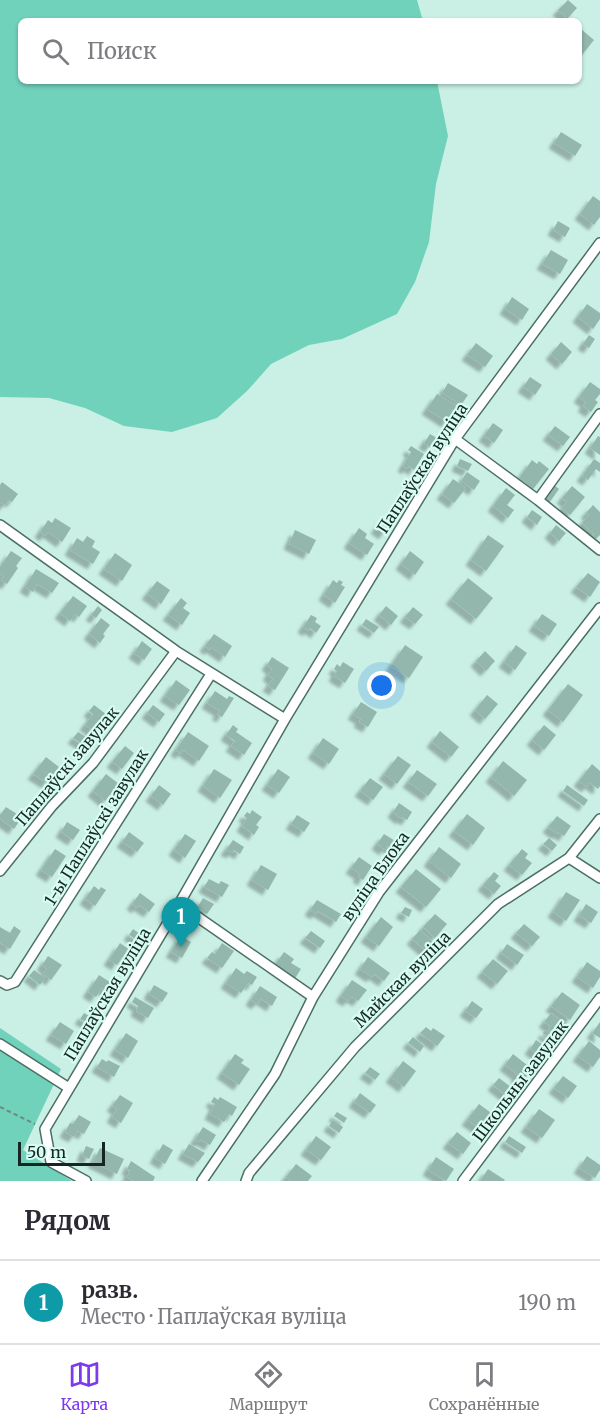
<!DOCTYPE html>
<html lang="ru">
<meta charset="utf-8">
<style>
:root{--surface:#fff;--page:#f2f2f3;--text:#2b2b33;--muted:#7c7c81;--line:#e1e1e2;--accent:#7c3aed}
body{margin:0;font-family:Merriweather,serif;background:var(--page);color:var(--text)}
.scale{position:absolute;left:18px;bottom:15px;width:87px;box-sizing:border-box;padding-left:6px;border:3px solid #172622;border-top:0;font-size:16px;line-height:21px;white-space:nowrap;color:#172622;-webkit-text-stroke:4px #d7fdf2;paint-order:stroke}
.you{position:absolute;left:382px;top:686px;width:21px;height:21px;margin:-15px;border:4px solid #fff;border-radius:50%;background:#1a73e8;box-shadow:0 0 0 9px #1a73e833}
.badge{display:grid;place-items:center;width:39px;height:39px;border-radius:50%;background:var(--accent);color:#fff;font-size:20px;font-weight:700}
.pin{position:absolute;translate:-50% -50px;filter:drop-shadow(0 2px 3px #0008)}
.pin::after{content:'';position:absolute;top:32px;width:21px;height:18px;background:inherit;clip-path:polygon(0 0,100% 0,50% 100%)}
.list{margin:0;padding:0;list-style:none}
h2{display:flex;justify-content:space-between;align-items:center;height:78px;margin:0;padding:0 24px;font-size:26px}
h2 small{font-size:20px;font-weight:400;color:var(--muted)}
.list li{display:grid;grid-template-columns:39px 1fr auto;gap:18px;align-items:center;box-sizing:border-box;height:84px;padding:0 24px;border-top:2px solid var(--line)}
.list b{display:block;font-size:22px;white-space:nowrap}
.list p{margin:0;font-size:20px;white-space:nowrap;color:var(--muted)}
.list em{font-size:20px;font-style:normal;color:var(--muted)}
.icon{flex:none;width:33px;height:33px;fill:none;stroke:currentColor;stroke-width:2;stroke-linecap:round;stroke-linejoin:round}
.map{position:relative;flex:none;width:600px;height:1181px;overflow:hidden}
.search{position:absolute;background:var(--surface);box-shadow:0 2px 4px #0004;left:18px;right:18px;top:18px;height:66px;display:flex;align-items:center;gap:15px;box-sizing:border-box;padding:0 21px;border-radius:9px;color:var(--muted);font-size:22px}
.sheet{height:162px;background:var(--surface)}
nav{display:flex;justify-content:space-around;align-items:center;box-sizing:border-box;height:84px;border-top:2px solid var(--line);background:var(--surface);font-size:16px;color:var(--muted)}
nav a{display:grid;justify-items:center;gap:3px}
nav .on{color:var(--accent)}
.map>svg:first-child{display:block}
</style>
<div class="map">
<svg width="600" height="1181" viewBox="0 0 600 1181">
<defs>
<filter id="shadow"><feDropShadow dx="-5.5" dy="5.5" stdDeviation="1.5" flood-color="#0004"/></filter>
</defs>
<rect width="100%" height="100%" fill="#caf0e5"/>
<!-- green -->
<path fill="#70d2bb" d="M0 0H417L423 21H21V81H437L448 136 436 184 429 242 415 282 397 314 342 339 309 345 271 364 247 391 217 418 172 432 124 426 85 408 49 398 0 397Z
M0 1028 61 1069 23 1150 72 1181H0Z"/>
<!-- building -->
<path fill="#93b7ad" filter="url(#shadow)" d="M568 0 577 8 567 19 558 10Z
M581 29 594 40 581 56 579 55V32Z
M561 132 582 145 575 156 554 143Z
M593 196 600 201V217L594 225 580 214Z
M558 221 570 228 565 237 553 230Z
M551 250 568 260 560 274 542 264Z
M512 297 529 309 522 320 505 309Z
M587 304 600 313V319L593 329 578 317Z
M589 335 595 339 589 348 583 344Z
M561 342 572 352 562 364 551 354Z
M476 343 493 356 485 367 467 355Z
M530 377 542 385 535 395 523 387Z
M590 382 600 389V394L595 400 598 402 591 412 583 406 586 402 579 397Z
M448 383 468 395 461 405 442 393Z
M437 394 457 406 447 422 427 409Z
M493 423 503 430 494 443 484 436Z
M555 426 570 437 563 446 548 435Z
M430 434 437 438 430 447 424 443Z
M598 436 600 437V455L590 448Z
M411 446 424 454 414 470 409 466 407 469 403 466 411 452 408 450Z
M460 459 472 464 468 471 457 466Z
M594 459 600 463V472L596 469 588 480 582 476Z
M532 460 537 464 539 461 549 469 533 489 519 478Z
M467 472 480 481 474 490 461 481Z
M453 479 466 488 454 503 442 494Z
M2 482 18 494 12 502 9 500 5 505 0 502V485Z
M554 485 559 489 549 503 544 499Z
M572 486 585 497 570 515 562 508 567 502 562 498Z
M506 488 515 495 507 505 514 510 508 518 493 506Z
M593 505 600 512V535L596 539 592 536 594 534 582 523 589 515 586 513Z
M532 510 542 517 537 525 527 517Z
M55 518 71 528 62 542 48 532 45 536 40 532 48 520 52 523Z
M383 519 391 525 384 534 376 528Z
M556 525 566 533 559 541 550 533Z
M359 528 367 534 365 538 374 544 367 555 349 543Z
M295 530 316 540 309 554 289 544Z
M488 535 504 546 486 571 471 560Z
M87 536 95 541 92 547 100 552 93 564 70 550 77 538 83 542Z
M11 551 22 558 16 566 18 568 7 584 1 580 4 576 0 574V567Z
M410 551 424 562 415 575 401 564Z
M115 553 132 565 122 581 104 569Z
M36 569 59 583 52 593 37 584 33 592 25 587Z
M588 573 600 582 590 597 576 587Z
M468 578 493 598 476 619 451 599Z
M333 580 337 583 339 580 343 582 341 585 345 587 335 603 324 595Z
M157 581 170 590 161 604 147 594Z
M73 596 87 606 79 617 75 614 70 621 60 613Z
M181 598 187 603 183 608 190 613 182 625 168 615Z
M98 606 102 610 96 618 91 615Z
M386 606 398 616 391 625 379 615Z
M413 607 423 615 415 624 405 617Z
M542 614 557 624 549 636 534 626Z
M311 615 317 618 315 622 321 626 316 633 310 628 308 631 303 627Z
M101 618 110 625 103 634 105 636 100 643 89 634Z
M366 619 379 627 374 633 362 625Z
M214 634 232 646 225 657 211 647 210 650 205 646Z
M142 641 152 649 144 660 134 653Z
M405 645 423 657 409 678 391 666Z
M516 645 527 653 515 670 504 662Z
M485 651 495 661 486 671 476 661Z
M272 657 289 668 275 690 268 686 273 679 268 675 272 669 267 665Z
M343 662 354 669 345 683 334 676 337 671 334 669 337 664 340 667Z
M176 680 190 690 179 705 165 696Z
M568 684 583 695 563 722 548 710Z
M215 691 227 699 229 696 234 698 222 717 217 714 220 711 207 703Z
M487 695 498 704 485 719 475 710Z
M361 702 377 712 368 727 359 722 361 719 353 714Z
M94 705 106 714 93 731 85 725 93 714 89 711Z
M153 705 165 714 159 722 147 713Z
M233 725 238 729 236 732 252 743 244 755 231 746 235 741 226 735Z
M544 725 556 735 544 750 532 740Z
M440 731 459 747 451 757 432 742Z
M78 732 88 738 84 745 73 738Z
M188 732 209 746 199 761 183 750 181 754 176 750Z
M323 738 339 749 329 764 313 753Z
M125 746 134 753 122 769 112 762Z
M398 756 411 765 397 784 384 774Z
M46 757 59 767 47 783 33 774Z
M503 761 527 780 514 796 491 777Z
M592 764 600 771V786L598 789 590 783 587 787 579 781Z
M214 769 232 780 220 798 203 786Z
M278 769 290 777 279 793 267 785Z
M417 770 437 784 428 796 408 782Z
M106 774 119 784 105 801 93 791Z
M370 778 383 787 373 800 360 791Z
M159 785 171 794 163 805 151 796Z
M567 785 588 800 584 806 563 791Z
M399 803 412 812 407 820 402 817 401 819 393 812Z
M6 807 17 814 19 811 24 814 14 829 0 819V815Z
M252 810 262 817 256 825 259 827 254 835 242 826 247 818 244 816 247 812 250 814Z
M467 814 485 828 473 845 454 831Z
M297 815 310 823 304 832 291 824Z
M557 816 571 826 564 836 558 832 557 834 548 827Z
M67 822 80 830 73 840 61 832Z
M129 832 144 843 137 852 122 842Z
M185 834 196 841 185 858 174 850Z
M384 834 397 842 392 849 387 846 385 850 377 844Z
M549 838 557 845 552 851 543 844Z
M233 840 244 847 240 854 234 850 232 853 226 850Z
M439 847 461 864 451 878 429 861Z
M55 849 66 856 52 877 41 870Z
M522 849 528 854 525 858 532 863 522 875 509 865Z
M359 857 372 866 363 880 358 877 360 874 351 868Z
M261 865 277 874 268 890 252 880Z
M416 869 441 889 426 907 401 887Z
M494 872 499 876 495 881 501 886 494 894 483 885Z
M209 879 219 884 221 881 229 885 222 897 204 887Z
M94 886 99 890 101 887 106 890 95 906 85 899Z
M566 892 580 900 566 921 553 912Z
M140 893 155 904 149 912 139 905 137 908 132 904Z
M203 898 214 904 207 914 197 908Z
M317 900 341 914 336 922 318 911 316 914 310 910Z
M586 904 598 912 591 923 579 916Z
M405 907 412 910 409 917 401 913Z
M435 914 447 924 435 938 423 927Z
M381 917 393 927 379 946 366 937Z
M524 924 540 937 532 946 516 933Z
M14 926 21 931 10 949 0 943V927L10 933Z
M133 929 143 936 139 941 129 935Z
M420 930 436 945 428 953 412 939Z
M311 931 325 941 320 948 305 938Z
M181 936 191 942 182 958 171 952Z
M120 943 130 950 124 959 122 957 117 965 109 960Z
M222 943 234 951 222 968 207 958 212 952 215 954Z
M507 944 524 955 517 965 501 953Z
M284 952 294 959 291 963 301 969 294 980 274 966Z
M48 956 62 965 51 980 43 974 47 969 42 965Z
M368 957 390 973 384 981 374 974 372 977 360 969Z
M493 959 508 971 497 984 482 972Z
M587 962 600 971V977L593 988 577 977Z
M236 968 244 974 247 971 257 977 252 985 248 983 241 993 226 983Z
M34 970 45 978 40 985 29 976Z
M99 975 113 984 108 992 102 988 96 997 88 992Z
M352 980 367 990 358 1001 352 997 348 1001 341 996Z
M154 985 168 993 162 1002 149 994Z
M260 986 277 997 272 1006 261 999 257 1004 251 1000Z
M562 992 580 1005 570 1020 551 1006Z
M135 997 154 1008 148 1018 136 1011 138 1006 132 1002Z
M472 1001 483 1009 476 1018 465 1011Z
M84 1013 91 1017 88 1023 80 1019Z
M551 1013 567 1025 558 1037 548 1030 550 1026 544 1022Z
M60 1022 74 1031 66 1044 51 1035Z
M600 1022V1038L592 1033Z
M426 1027 431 1031 433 1028 445 1036 437 1046 420 1033Z
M545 1030 556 1037 553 1041 543 1033Z
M126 1033 138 1041 128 1058 115 1050Z
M413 1037 424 1046 420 1052 408 1043Z
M536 1040 549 1049 542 1058 530 1049Z
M589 1041 600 1050V1057L593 1067 578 1056Z
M235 1054 244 1060 241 1063 250 1069 239 1085 222 1073Z
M513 1054 527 1065 529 1062 534 1067 522 1082 516 1077 518 1075 505 1065Z
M102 1059 107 1062 108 1060 120 1066 114 1077 97 1067Z
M403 1061 416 1071 404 1087 391 1077Z
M370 1067 380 1074 375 1080 365 1073Z
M563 1076 577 1086 568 1098 554 1088Z
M499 1078 515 1090 509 1098 493 1085Z
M360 1093 376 1105 370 1113 354 1102Z
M120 1095 133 1103 121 1123 112 1117 117 1109 112 1106Z
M214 1097 218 1100 220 1097 237 1107 232 1116 229 1114 224 1122 210 1114 215 1104 211 1102Z
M479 1104 494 1115 483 1131 467 1120Z
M539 1109 555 1120 542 1138 526 1127Z
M337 1112 347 1118 344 1123 334 1116Z
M79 1115 91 1122 84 1134 78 1131 74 1137 65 1132 70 1123 73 1124Z
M333 1120 343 1127 339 1133 329 1126Z
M203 1127 216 1135 210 1145 201 1140 199 1142 195 1140Z
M457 1132 471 1143 463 1154 448 1143Z
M316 1136 331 1147 321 1160 306 1150Z
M509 1136 526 1147 522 1153 505 1142Z
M163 1144 173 1150 165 1164 155 1158Z
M189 1144 205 1153 198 1162 183 1154Z
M86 1146 94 1149 89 1159 82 1156Z
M100 1148 124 1159 117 1174 93 1162Z
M587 1156 600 1165V1170L595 1178 579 1168Z
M436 1157 454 1169 446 1181 428 1170Z
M131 1161 155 1177 153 1181H133L127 1177 130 1171 127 1169Z
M296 1164 312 1176 308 1181H291L286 1177Z
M488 1169 505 1180 504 1181H480Z"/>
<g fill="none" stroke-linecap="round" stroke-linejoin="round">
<!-- minor casing -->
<g stroke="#4c6e65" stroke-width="12">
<path id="minor" d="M455 439 538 500 600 550
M538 500 600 414
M0 525 176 651 285 719
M569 858 600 878
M0 871 52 806 93 763 176 651
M179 904 313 997
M0 981 7 985 15 982 211 674
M0 1044 69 1088
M86 1181 51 1162 45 1129 179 904 285 719 455 439 600 243
M202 1181 275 1074 313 997 379 892 600 608
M246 1181 249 1173 355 1047 498 904 569 858 600 819
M463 1181 600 998"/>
</g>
<!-- path -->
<path stroke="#6f8982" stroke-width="2" stroke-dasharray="4.5 3" stroke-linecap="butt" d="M0 1107 35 1124"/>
<!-- minor -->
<use href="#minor" stroke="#fff" stroke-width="9"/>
</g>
<g text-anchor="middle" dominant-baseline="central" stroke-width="4.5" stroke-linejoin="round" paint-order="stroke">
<!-- street labels -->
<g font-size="16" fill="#172622" stroke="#d7fdf2">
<text transform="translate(422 468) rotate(-57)">Паплаўская вуліца</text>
<text transform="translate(67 766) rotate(-50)">Паплаўскі завулак</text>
<text transform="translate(96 827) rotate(-58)">1-ы Паплаўскі завулак</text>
<text transform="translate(375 876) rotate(-55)">вуліца Блока</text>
<text transform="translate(402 979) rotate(-45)">Майская вуліца</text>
<text transform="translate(107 994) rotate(-59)">Паплаўская вуліца</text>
<text transform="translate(520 1081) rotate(-53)">Школьны завулак</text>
</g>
</g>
</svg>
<div class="scale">50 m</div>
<div class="you"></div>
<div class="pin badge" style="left:181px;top:947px;background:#0f9aa8">1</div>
<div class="search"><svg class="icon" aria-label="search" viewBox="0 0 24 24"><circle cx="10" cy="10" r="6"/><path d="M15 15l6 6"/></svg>Поиск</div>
</div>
<section class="sheet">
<h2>Рядом<small></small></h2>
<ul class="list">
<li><span class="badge" style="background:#0f9aa8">1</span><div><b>разв.</b><p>Место · Паплаўская вуліца</p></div><em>190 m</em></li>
</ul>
</section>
<nav>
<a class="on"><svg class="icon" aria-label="map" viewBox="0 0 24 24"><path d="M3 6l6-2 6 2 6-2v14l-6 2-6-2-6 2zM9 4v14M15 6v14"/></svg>Карта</a>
<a><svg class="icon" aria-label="directions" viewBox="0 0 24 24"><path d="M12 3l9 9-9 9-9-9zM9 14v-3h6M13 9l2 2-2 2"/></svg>Маршрут</a>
<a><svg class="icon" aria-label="saved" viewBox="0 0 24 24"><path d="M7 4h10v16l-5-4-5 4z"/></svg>Сохранённые</a>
</nav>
